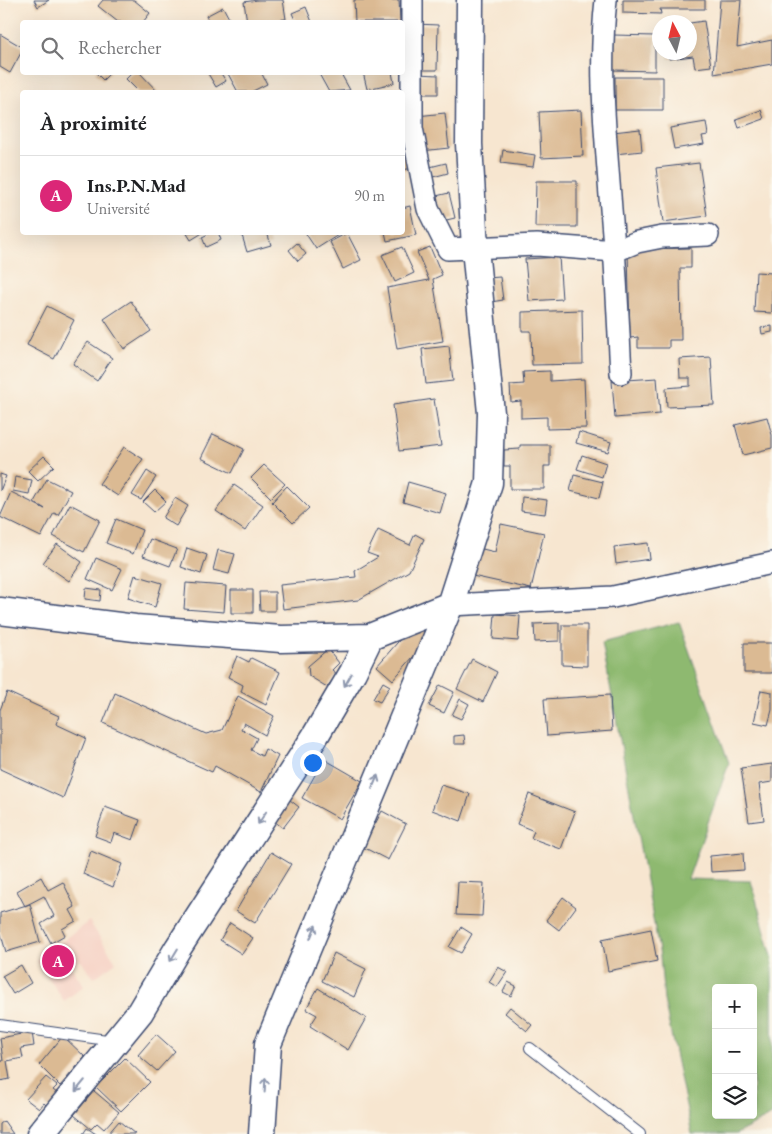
<!DOCTYPE html>
<html lang="fr">
<meta charset="utf-8">
<style>
:root{--surface:#fff;--page:#f6f6f6;--text:#202124;--muted:#757577;--line:#e0e0e0;--accent:#db2777}
body{margin:0;font-family:"EB Garamond",serif;background:var(--page);color:var(--text)}
.controls{position:absolute;right:15px;bottom:15px;display:grid;overflow:hidden;border-radius:5px;box-shadow:0 5px 20px #0002}
.controls button{width:45px;height:45px;display:grid;place-items:center;padding:0;border:0;border-bottom:1px solid var(--line);background:var(--surface);color:var(--text);font:25px sans-serif}
.compass{position:absolute;left:652px;top:15px;width:45px;height:45px;border-radius:50%;background:var(--surface);box-shadow:0 5px 20px #0002;rotate:353deg}
.you{position:absolute;left:312px;top:762px;width:18px;height:18px;margin:-12px;border:4px solid #fff;border-radius:50%;background:#1a73e8;box-shadow:0 0 0 8px #1a73e833}
.badge{display:grid;place-items:center;width:32px;height:32px;border-radius:50%;background:var(--accent);color:#fff;font-size:16px;font-weight:700}
.pin{position:absolute;translate:-50% -50%;border:2px solid #fff;box-shadow:0 1px 5px #0006}
.list{margin:0;padding:0;list-style:none}
h2{display:flex;justify-content:space-between;align-items:center;height:65px;margin:0;padding:0 20px;font-size:21px}
h2 small{font-size:16px;font-weight:400;color:var(--muted)}
.list li{display:grid;grid-template-columns:32px 1fr auto;gap:15px;align-items:center;box-sizing:border-box;height:80px;padding:0 20px;border-top:1px solid var(--line)}
.list b{display:block;font-size:19px;white-space:nowrap}
.list p{margin:0;font-size:16px;white-space:nowrap;color:var(--muted)}
.list em{font-size:16px;font-style:normal;color:var(--muted)}
.icon{flex:none;width:28px;height:28px;fill:none;stroke:currentColor;stroke-width:2;stroke-linecap:round;stroke-linejoin:round}
.map{position:relative;flex:none;width:772px;height:1134px;overflow:hidden}
.search{position:absolute;background:var(--surface);box-shadow:0 5px 20px #0002;left:20px;top:20px;width:385px;height:55px;display:flex;align-items:center;gap:12px;box-sizing:border-box;padding:0 18px;border-radius:5px;color:var(--muted);font-size:19px}
.panel{position:absolute;background:var(--surface);box-shadow:0 5px 20px #0002;left:20px;top:90px;width:385px;height:145px;border-radius:5px}
.map>svg:first-child{display:block}
</style>
<div class="map">
<svg width="772" height="1134" viewBox="0 0 772 1134">
<rect width="100%" height="100%" fill="#fbf7ec"/>
<filter id="ink" filterUnits="userSpaceOnUse"><feTurbulence type="fractalNoise" baseFrequency=".02" numOctaves="2"/><feDisplacementMap in="SourceGraphic" scale="10" xChannelSelector="R" yChannelSelector="G"/><feConvolveMatrix kernelMatrix="1 2 1 2 8 2 1 2 1" color-interpolation-filters="sRGB"/></filter>
<filter id="wash" filterUnits="userSpaceOnUse"><feTurbulence type="fractalNoise" baseFrequency=".0096" numOctaves="4" result="noise"/><feDisplacementMap in="SourceGraphic" scale="20" xChannelSelector="R" yChannelSelector="G"/><feGaussianBlur stdDeviation="1.12" result="paint"/><feColorMatrix in="noise" values="0 0 0 0 0 0 0 0 0 0 0 0 0 0 0 0 0 1.4 0 .05"/><feComposite in="paint" operator="in"/></filter>
<g filter="url(#wash)">
<rect width="100%" height="100%" fill="#f7e6d0"/>
<!-- built -->
<path fill="#f6d2c5" d="M89 921 116 962 94 978 80 960 71 967 84 986 64 1001 37 961Z"/>
<!-- forest -->
<path fill="#8eb970" stroke="#547467" fill-rule="evenodd" d="M679 622 729 763 688 879 751 881 772 957V1115L736 1134H692L664 1000 660 956 602 642ZM716 988H753V1115H716Z"/>
<g id="blocks">
<!-- building -->
<path fill="#dbba93" d="M34 0H49L38 7Z
M103 0H134L150 13 143 22H118L98 6Z
M257 0H283L286 19 247 22 244 2Z
M354 0H399L400 22H355Z
M623 0H705V9H660L661 14 623 13Z
M720 0H741L737 47 772 40V64L714 74Z
M223 7 231 22H209L206 16Z
M306 7 312 22H296L292 13Z
M704 21 711 66 695 68 693 56 669 59 668 52H690V23Z
M416 24 438 25 437 70H416Z
M0 34 22 47V51L10 73 0 67Z
M613 35 655 36V71L613 70Z
M95 72H111L103 80Z
M133 72H139L158 92H139L126 79Z
M207 72H220L226 81 216 87Z
M227 72H261L267 84 251 92H238Z
M318 72H340L350 90 329 92Z
M363 72H392L394 83 367 89Z
M418 74 438 75V94H417Z
M615 77H663V110H615Z
M402 105 419 167 402 170Z
M581 110 583 156 541 158 539 112Z
M761 110 764 119 739 128 736 119Z
M445 113 449 148 421 151 417 116Z
M706 122 708 135 702 136 704 144 674 149 670 128Z
M640 129 642 151 615 154 613 132Z
M503 150 535 155 533 167 501 163Z
M446 163 448 173 433 177 430 167Z
M699 163 707 216 663 222 656 168Z
M536 181H577V227H535Z
M449 193 455 218 438 222 432 197Z
M410 206 416 235 387 241 385 232H402V208Z
M186 232H204L191 240Z
M213 232H218L221 240 206 247 202 237Z
M241 232H267L271 245 247 252Z
M308 232H336L338 235 316 249 306 234Z
M347 233 361 260 343 269 330 242Z
M297 243 306 254 298 261 289 250Z
M402 247 414 273 395 282 382 255Z
M430 247 442 275 433 279 443 341 397 349 387 288 429 280 417 252Z
M691 248V268H680L681 340H669V348H638V337L630 338 628 249Z
M559 257 562 299 529 301 525 259Z
M756 272 772 273V313L754 312Z
M500 277 503 300 491 302 488 278Z
M131 301 151 331 124 349 104 319Z
M47 306 74 320 54 359 27 345Z
M582 310 583 364 532 365 531 331H522V312Z
M772 326V332L762 334 761 328Z
M88 342 112 358 97 381 73 364Z
M449 346 453 381 426 384 422 349Z
M711 357 714 405 667 407 666 388 690 386V378H680L679 359Z
M550 371V381L584 379 586 428 547 429V417L521 418V401L511 402 510 385 524 384 523 372Z
M657 378 660 414 615 418 612 381Z
M434 399 441 446 399 451 393 405Z
M767 417 772 435V448L743 455 735 425Z
M579 432 611 442 608 452 576 443Z
M213 434 244 449 232 473 201 458Z
M520 445H550V466H544V489H510V466H504V450L520 449Z
M124 447 143 459 118 496 99 484Z
M582 455 606 463 602 477 577 469Z
M44 456 54 466 38 481 28 471Z
M264 465 285 484 271 498 251 478Z
M147 471 156 477 141 500 132 495Z
M0 474 6 476 0 491Z
M574 475 603 482 599 498 570 491Z
M15 477 32 480 29 494 13 491Z
M47 479 71 491 58 515 54 513 41 537 0 517 11 492 45 509 34 502Z
M408 482 446 493 440 513 403 502Z
M234 485 263 505 245 531 216 511Z
M287 486 309 508 293 523 272 502Z
M155 490 166 501 154 512 143 502Z
M522 497 547 500 545 514 521 511Z
M175 498 188 506 176 526 163 518Z
M70 504 100 520 84 552 53 536Z
M116 519 142 530 133 554 106 543Z
M501 524 544 533 531 589 468 575 474 547 495 552Z
M378 530 410 545 415 534 424 539 409 571 358 600 283 609 280 585 356 577 355 571 378 557 367 553Z
M150 539 177 549 170 566 143 556Z
M648 543 650 559 616 564 614 547Z
M57 544 82 562 69 581 43 563Z
M187 548 207 555 201 574 181 567Z
M218 550 235 554 229 574 213 570Z
M96 558 122 569 112 590 87 579Z
M135 575 162 583 155 607 128 598Z
M186 583 226 586 224 612 184 609Z
M86 588 101 590 100 601 85 599Z
M231 590H253V613H231Z
M259 592H275V611H260Z
M495 614 520 616 518 641 493 639Z
M417 620 433 634 393 680 377 666Z
M559 623V641L535 642 534 624Z
M562 625H587V666L562 665Z
M744 643H772V673H744Z
M328 649 339 663 332 670 337 674 327 687 309 676 308 666Z
M237 656 249 662 251 658 280 672 266 705 241 692 243 685 228 677Z
M472 659 497 672 483 702 457 689Z
M383 682 390 686 380 702 373 699Z
M440 685 454 692 444 713 429 706Z
M761 690 772 692V710L768 725 754 722Z
M7 692 59 716 56 724 86 738 63 798 0 769V710Z
M115 693 206 734 222 730 238 696 274 716 265 735 244 723 241 729 257 738 251 750 262 756 265 749 278 756 261 792 215 766 212 772 103 723Z
M610 695 612 731 547 736 544 699Z
M460 699 469 704 461 719 452 715Z
M464 735 465 744H454V736Z
M324 759 362 781 340 819 302 798Z
M772 764V782L759 784 764 820 749 822 741 768Z
M441 785 470 794 461 821 432 810Z
M529 794 575 812 561 849 531 838 534 831 517 824Z
M290 800 299 807 283 828 274 821Z
M105 807 140 820 133 840 114 833 111 842 95 836Z
M382 811 406 824 388 860 363 847Z
M91 851 122 864 113 887 83 874Z
M271 852 291 864 255 923 236 911Z
M743 853 744 870 711 872 710 856Z
M41 877 48 890 63 882 75 907 70 910 76 921 62 929 65 935 51 943 41 924 54 916 44 896 25 906 17 891Z
M458 882 484 883 482 916 456 915Z
M563 897 576 907 559 930 546 920Z
M30 904 40 942 6 952 0 931V913Z
M230 923 253 938 242 954 220 940Z
M461 927 472 934 461 953 449 947Z
M651 929 657 961 608 971 602 939Z
M334 953 366 969 354 997 322 981Z
M21 965 31 983 13 994 2 976Z
M498 967 507 972 497 987 489 982Z
M508 982 516 986 511 996 503 992Z
M318 988 366 1018 348 1050 310 1026 317 1015 306 1009Z
M510 1007 532 1025 527 1031 505 1013Z
M32 1032 34 1046 21 1048 23 1058 7 1061 10 1079 0 1081V1062L3 1061 0 1038Z
M156 1034 175 1051 157 1071 138 1055Z
M63 1036 85 1057 60 1086 39 1065Z
M125 1058 150 1082 121 1111 96 1087Z
M46 1077 57 1086 53 1090 62 1097 51 1110 44 1103 39 1109 26 1099Z
M94 1091 119 1112 104 1129 97 1123 91 1129 74 1115Z
M4 1121 13 1134H0V1124Z
M119 1121 135 1134H108Z
M87 1128 96 1134H83Z"/>
</g>
</g>
<g filter="url(#ink)">
<use href="#blocks" fill-opacity="0" stroke="#3c4a6f" stroke-width="1"/>
<g fill="none" stroke-linecap="round" stroke-linejoin="round">
<!-- service casing -->
<g stroke="#3c4a6f" stroke-width="12">
<path id="service" d="M0 1025 114 1041
M530 1048 640 1134"/>
</g>
<!-- minor casing -->
<g stroke="#3c4a6f" stroke-width="24">
<path id="minor" d="M412 0V128L428 209 448 249 537 245 615 251 637 242 662 237 708 235
M606 0C598 70 606 139 611 209 616 264 618 319 621 373
M450 605 613 597 772 563"/>
</g>
<!-- tertiary casing -->
<g stroke="#3c4a6f" stroke-width="29">
<path id="tertiary" d="M0 611 135 628 281 639 370 637 450 605
M40 1134 140 1012 178 948 314 738 353 672 370 637
M262 1134 268 1044 450 605 489 483 491 413 475 248 469 144 470 0"/>
</g>
<!-- service -->
<use href="#service" stroke="#fff" stroke-width="10"/>
<!-- minor -->
<use href="#minor" stroke="#fff" stroke-width="21"/>
<!-- tertiary -->
<use href="#tertiary" stroke="#fff" stroke-width="26"/>
</g>
<!-- one-way arrows -->
<defs><path id="oneway-shaft" d="M-6 0H5M1.5-3L5.5 0L1.5 3" fill="none" stroke-width="1.6" stroke-linecap="round" stroke-linejoin="round" transform="scale(1.25)"/></defs>
<g stroke="#8d97ae">
<use href="#oneway-shaft" transform="translate(348 680) rotate(120)"/>
<use href="#oneway-shaft" transform="translate(375 782) rotate(-67)"/>
<use href="#oneway-shaft" transform="translate(262 818) rotate(123)"/>
<use href="#oneway-shaft" transform="translate(313 932) rotate(-68)"/>
<use href="#oneway-shaft" transform="translate(174 955) rotate(121)"/>
<use href="#oneway-shaft" transform="translate(265 1085) rotate(-87)"/>
<use href="#oneway-shaft" transform="translate(80 1086) rotate(130)"/>
</g>
</g>
</svg>
<div class="controls">
<button>+</button>
<button>−</button>
<button><svg class="icon" aria-label="layers" viewBox="0 0 24 24"><path d="M12 4l9 5-9 5-9-5zM3 14l9 5 9-5"/></svg></button>
</div>
<svg class="compass" viewBox="-18 -18 36 36"><path d="M0-13l5 13h-10z" fill="#e53935"/><path d="M0 13l5-13h-10z" fill="#757577"/></svg>
<div class="you"></div>
<div class="pin badge" style="left:58px;top:961px">A</div>
<div class="search"><svg class="icon" aria-label="search" viewBox="0 0 24 24"><circle cx="10" cy="10" r="6"/><path d="M15 15l6 6"/></svg>Rechercher</div>
<section class="panel">
<h2>À proximité<small></small></h2>
<ul class="list">
<li><span class="badge">A</span><div><b>Ins.P.N.Mad</b><p>Université</p></div><em>90 m</em></li>
</ul>
</section>
</div>
